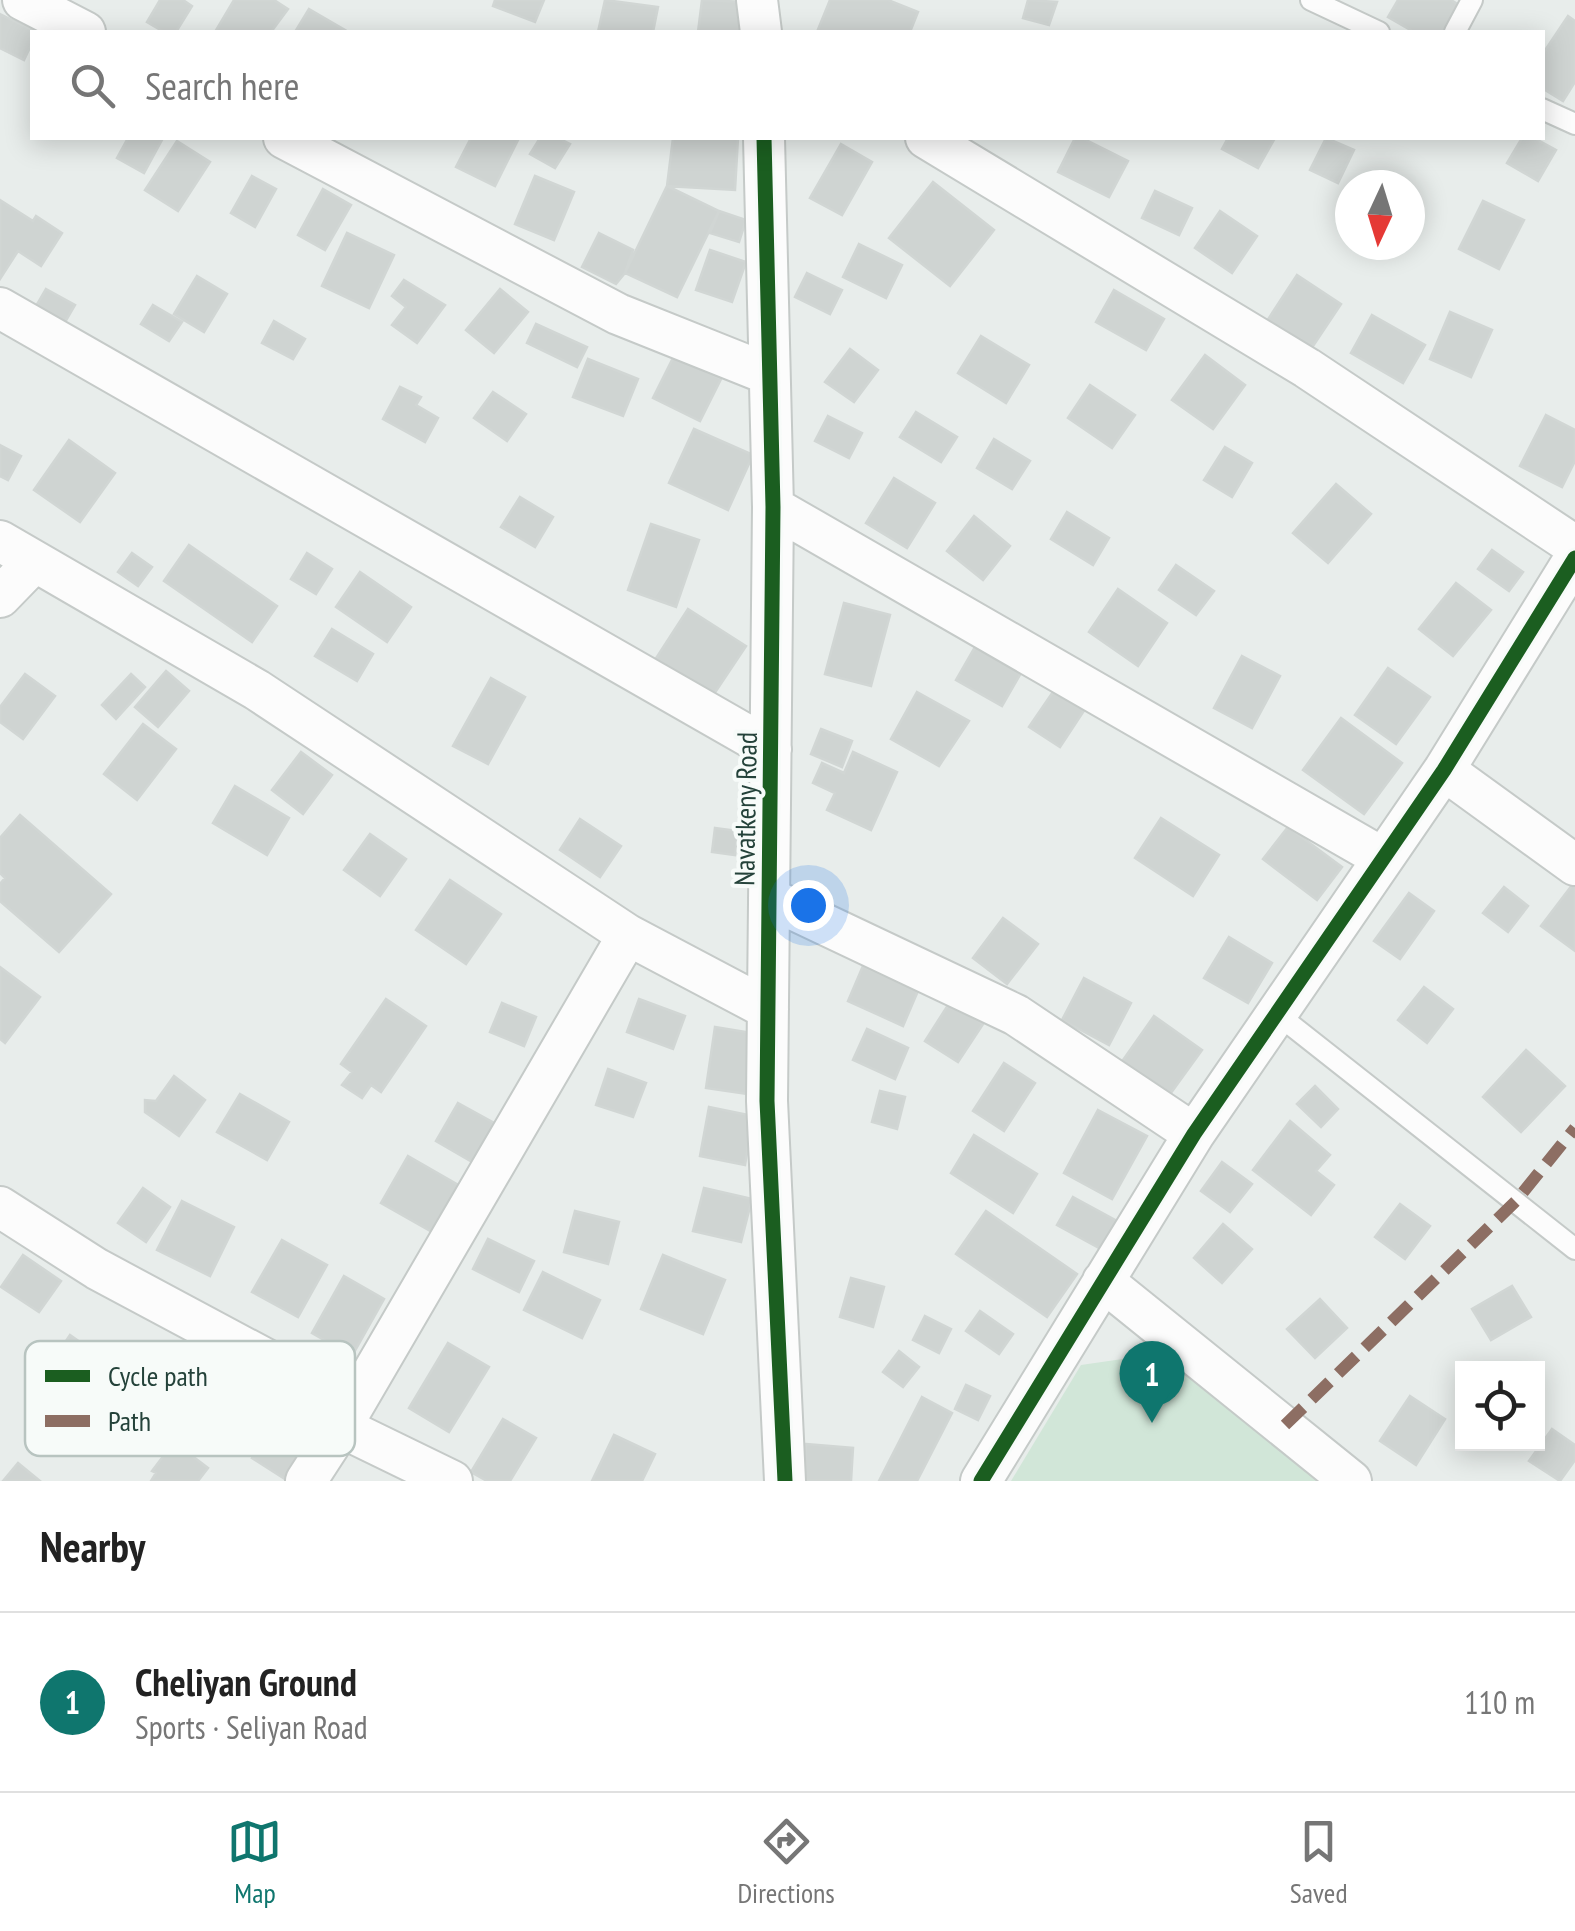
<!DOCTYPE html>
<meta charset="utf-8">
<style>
:root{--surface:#fff;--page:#f2f2f2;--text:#222;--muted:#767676;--line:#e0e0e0;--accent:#0f766e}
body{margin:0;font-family:"PT Sans Narrow",sans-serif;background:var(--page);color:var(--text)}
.controls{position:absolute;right:30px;bottom:30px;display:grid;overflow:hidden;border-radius:0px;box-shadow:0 5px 25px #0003}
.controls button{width:90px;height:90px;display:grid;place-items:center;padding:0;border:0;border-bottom:2px solid var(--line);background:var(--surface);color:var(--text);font:50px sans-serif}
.compass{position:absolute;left:1335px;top:170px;width:90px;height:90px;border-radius:50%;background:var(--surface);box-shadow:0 5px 25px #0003;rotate:184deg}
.you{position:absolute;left:808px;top:905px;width:35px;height:35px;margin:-25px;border:8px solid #fff;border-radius:50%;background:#1a73e8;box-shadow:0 0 0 15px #1a73e833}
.badge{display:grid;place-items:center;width:65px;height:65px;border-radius:50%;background:var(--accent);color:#fff;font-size:32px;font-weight:700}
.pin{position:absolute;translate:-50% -82px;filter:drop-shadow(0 2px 5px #0008)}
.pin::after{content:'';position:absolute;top:52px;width:35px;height:30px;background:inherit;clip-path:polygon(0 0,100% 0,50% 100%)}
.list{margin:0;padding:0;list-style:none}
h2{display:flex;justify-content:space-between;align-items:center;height:130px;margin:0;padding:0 40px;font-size:42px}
h2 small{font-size:32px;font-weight:400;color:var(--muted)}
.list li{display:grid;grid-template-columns:65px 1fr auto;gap:30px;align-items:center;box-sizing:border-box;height:180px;padding:0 40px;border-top:2px solid var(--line)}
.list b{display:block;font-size:38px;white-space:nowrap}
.list p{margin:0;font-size:32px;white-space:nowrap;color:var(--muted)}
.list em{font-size:32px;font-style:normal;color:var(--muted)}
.icon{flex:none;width:55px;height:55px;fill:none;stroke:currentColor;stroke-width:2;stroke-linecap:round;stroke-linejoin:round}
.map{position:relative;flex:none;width:1575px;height:1481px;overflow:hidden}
.search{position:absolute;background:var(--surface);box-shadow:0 5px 25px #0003;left:30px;right:30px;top:30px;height:110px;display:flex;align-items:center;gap:25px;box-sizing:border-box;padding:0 35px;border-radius:0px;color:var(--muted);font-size:38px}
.sheet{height:310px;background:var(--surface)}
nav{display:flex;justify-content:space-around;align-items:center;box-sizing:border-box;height:140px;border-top:2px solid var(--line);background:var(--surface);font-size:28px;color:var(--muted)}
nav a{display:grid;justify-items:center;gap:5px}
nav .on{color:var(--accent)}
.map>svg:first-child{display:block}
</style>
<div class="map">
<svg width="1575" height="1481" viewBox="0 0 1575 1481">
<rect width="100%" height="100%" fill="#e8edeb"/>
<!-- green -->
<path fill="#d1e6d8" d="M1164 1353 1336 1481H1011L1081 1365Z"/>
<!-- building -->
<path fill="#cfd4d2" stroke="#d1d6d4" stroke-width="2.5" d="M160 0H183L192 6 176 32H164L147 22Z
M234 0H274L288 9 271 32H215Z
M495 0H544L535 22 493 6Z
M605 0 658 7 653 32H598Z
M702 0 745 2 741 32H698Z
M830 0H888L918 12 910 32H817Z
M1028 0 1057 2 1049 25 1023 18Z
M1398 0H1451L1459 5 1443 32H1414L1388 17Z
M309 9 345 30 343 32H295Z
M0 14 36 32H32V43L24 60 0 48Z
M1568 16 1575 21V82L1563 101 1542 88V55Z
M128 138H163L144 173 117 158Z
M471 138H519L495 186 456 167Z
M540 138H558L570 144 555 168 530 154Z
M673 138H738L735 190 667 186Z
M1075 138H1082L1128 161 1109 197 1058 172Z
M1228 138H1275L1258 168 1222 149Z
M1326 138 1354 150 1338 183 1310 170Z
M1522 138H1534L1556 150 1538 181 1507 163Z
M177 141 210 162 178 211 145 190Z
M841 144 872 162 842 215 810 198Z
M252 176 276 189 255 227 231 213Z
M535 176 574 192 554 240 515 224Z
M933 182 994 230 950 286 889 238Z
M667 186 719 211 677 297 625 273Z
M323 189 351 205 325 250 298 235Z
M1155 191 1192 208 1179 235 1142 218Z
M0 200 33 221 36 216 62 233 41 266 18 251 0 279Z
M1483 201 1524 220 1499 269 1459 249Z
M719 211 746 220 739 242 710 233Z
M1220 211 1257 236 1232 273 1195 248Z
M347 233 394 255 369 308 322 286Z
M599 233 633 250 625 273 616 284 582 267Z
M859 244 902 265 886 298 843 277Z
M710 250 746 262 732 302 696 290Z
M807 273 842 290 830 314 795 297Z
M1297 275 1341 304 1309 352 1265 324Z
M197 276 227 294 204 332 174 314Z
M404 280 445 305 417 343 392 325 406 307 392 296Z
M46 289 75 305 61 329 32 313Z
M500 289 528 312 494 353 466 330Z
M1114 290 1164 319 1146 350 1096 322Z
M153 305 182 322 169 341 141 324Z
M1450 312 1492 330 1471 377 1430 359Z
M1372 315 1425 345 1403 383 1351 353Z
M274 321 305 339 293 359 262 343Z
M536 324 587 347 577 367 527 343Z
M981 336 1029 365 1006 403 958 373Z
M850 349 878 370 854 402 825 382Z
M1205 355 1245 385 1213 429 1172 400Z
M674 356 721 379 700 421 653 398Z
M588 359 638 379 623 416 573 397Z
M1090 385 1135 415 1112 448 1068 418Z
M400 387 421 397 416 405 438 418 425 442 383 419Z
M493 392 526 414 507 441 474 418Z
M916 412 957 437 941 462 900 437Z
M1546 415 1575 430V461L1562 487 1520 466Z
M828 416 862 433 849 458 815 441Z
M694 429 753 455 728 510 669 483Z
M994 439 1030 461 1012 489 977 468Z
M69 440 115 473 80 522 34 490Z
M0 445 21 456 8 480 0 476Z
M1225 447 1252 463 1232 497 1204 480Z
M894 478 935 503 907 548 866 523Z
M1336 484 1371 514 1328 563 1293 533Z
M520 497 553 517 535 547 501 527Z
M1067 512 1109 538 1093 565 1051 539Z
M974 516 1010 546 983 580 947 551Z
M651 524 699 540 676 607 628 590Z
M189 545 277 606 252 642 164 581Z
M1492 550 1523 572 1509 591 1478 569Z
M132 553 152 567 138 586 118 572Z
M307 553 332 569 316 594 291 579Z
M1176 565 1214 591 1196 615 1159 590Z
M360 572 411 607 387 642 336 607Z
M1456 583 1491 610 1453 656 1419 629Z
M1118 589 1167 623 1138 666 1089 632Z
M844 603 890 615 871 686 825 674Z
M688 609 746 646 712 697 655 660Z
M332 629 373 654 357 681 315 656Z
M975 647 1021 673 1002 706 956 680Z
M1242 656 1280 676 1252 728 1214 708Z
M1388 668 1430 697 1396 744 1355 715Z
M166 671 189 691 158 727 135 707Z
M25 674 55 696 23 739 0 722V707Z
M131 674 145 687 116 719 102 705Z
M491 678 525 697 488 764 453 746Z
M1055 689 1085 709 1060 747 1029 727Z
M917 692 969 721 939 766 891 739Z
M1341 718 1402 763 1364 814 1303 770Z
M143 724 176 749 137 800 104 774Z
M821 729 852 741 842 767 811 754Z
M301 752 332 775 303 814 272 790Z
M853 752 897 772 871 830 827 810 835 793 813 783 822 763 844 773Z
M235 786 289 818 267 855 213 823Z
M20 815 111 894 59 952 0 901V884L5 878 0 873V838Z
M1161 818 1219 855 1193 896 1135 858Z
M580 819 621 846 600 877 560 850Z
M1288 827 1342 867 1317 900 1263 859Z
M715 828 738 831 735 855 712 852Z
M370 834 406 859 380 896 344 870Z
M450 880 501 914 466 964 416 930Z
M1573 884 1575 886V951L1541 926Z
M1504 887 1528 906 1508 932 1483 913Z
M1409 893 1434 911 1400 959 1374 941Z
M1003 918 1038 944 1007 984 973 958Z
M1229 937 1272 963 1248 1003 1204 978Z
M863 966 918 991 903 1026 848 1001Z
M0 967 40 997 5 1043 0 1039Z
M1084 978 1131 1003 1109 1045 1062 1020Z
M1424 987 1453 1009 1427 1043 1398 1020Z
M386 999 426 1026 381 1092 371 1085 362 1098 342 1085 352 1072 341 1064Z
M639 999 685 1016 673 1049 627 1032Z
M950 1002 983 1024 958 1062 925 1041Z
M502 1003 536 1017 524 1046 490 1032Z
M1154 1016 1202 1050 1168 1097 1121 1063Z
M715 1027 758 1034 748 1094 706 1088Z
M867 1029 908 1048 895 1079 853 1060Z
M1526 1050 1565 1086 1521 1132 1483 1097Z
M1004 1063 1035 1083 1004 1131 973 1111Z
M608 1069 646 1083 633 1117 596 1105Z
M174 1076 205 1100 179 1136 145 1112V1100L156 1101Z
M1315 1086 1338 1109 1321 1127 1297 1104Z
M880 1091 905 1097 897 1129 872 1122Z
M240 1094 289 1122 267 1160 217 1132Z
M458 1103 496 1124 474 1163 436 1141Z
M709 1107 753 1116 745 1165 700 1156Z
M1098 1110 1147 1136 1112 1199 1064 1173Z
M1290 1121 1330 1155 1316 1171 1334 1185 1311 1215 1253 1170Z
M974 1135 1037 1174 1013 1213 951 1173Z
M408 1156 467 1190 441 1237 381 1203Z
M1222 1162 1252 1184 1230 1212 1201 1191Z
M143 1188 170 1207 146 1242 118 1223Z
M704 1188 752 1199 741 1242 693 1231Z
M1073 1197 1117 1221 1101 1249 1057 1225Z
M182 1201 234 1227 210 1276 157 1250Z
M1400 1204 1430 1226 1405 1259 1375 1237Z
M575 1211 619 1222 608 1264 564 1252Z
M986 1211 1077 1274 1047 1317 956 1254Z
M1223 1224 1252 1249 1222 1283 1194 1258Z
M488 1239 534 1261 519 1292 473 1269Z
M282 1240 327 1265 298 1317 252 1292Z
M23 1255 61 1281 39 1312 1 1287Z
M663 1255 725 1280 703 1334 641 1309Z
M543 1272 600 1300 582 1338 524 1310Z
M344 1276 384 1299 352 1356 312 1333Z
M851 1278 884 1287 873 1327 840 1317Z
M1512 1286 1531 1317 1491 1340 1472 1309Z
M1320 1299 1347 1328 1315 1358 1287 1329Z
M980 1311 1013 1334 999 1354 966 1331Z
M925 1316 951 1329 939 1353 913 1340Z
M70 1335 100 1356 76 1389 47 1369Z
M448 1343 489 1367 449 1432 409 1408Z
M899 1351 919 1367 903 1387 883 1372Z
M966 1385 990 1396 978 1420 955 1409Z
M1410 1396 1445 1419 1416 1465 1380 1441Z
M922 1397 952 1413 917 1481H879Z
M284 1406 326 1432 288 1481 252 1458Z
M503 1419 536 1438 510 1481H487L471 1472Z
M1552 1429 1575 1445V1460L1560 1481 1529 1461Z
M614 1435 655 1454 642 1481H592Z
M174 1442 208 1468 198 1481H151L156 1473 152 1471Z
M806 1444 853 1448 851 1481H803Z
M18 1463 40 1481H3Z"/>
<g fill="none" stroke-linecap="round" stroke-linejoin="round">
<!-- service casing -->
<g stroke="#c5cac8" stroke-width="24">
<path id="service" d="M1311 0 1379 32
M1455 32 1472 0
M1542 109 1575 124
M1277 1014 1575 1249"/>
</g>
<!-- minor casing -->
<g stroke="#c5cac8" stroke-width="44">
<path id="minor" d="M23 0 85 32
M757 0 761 32
M284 138 618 314 768 374
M764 138 773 507 767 1101 785 1481
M926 138 1307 368 1575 546
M0 308 771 749
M773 507 1381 857
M0 541 257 690 628 935 768 1009
M0 597 34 562
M1444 770 1575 865
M769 898 1016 1015 1194 1134
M0 1207 97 1269 353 1406
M1103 1281 1351 1481
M341 1427 452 1481
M306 1481 341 1427 628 935
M981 1481 1194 1134 1444 770 1575 558"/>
</g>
<!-- service -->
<use href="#service" stroke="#fcfcfc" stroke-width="20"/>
<!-- minor -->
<use href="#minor" stroke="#fcfcfc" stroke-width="40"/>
<!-- quiet -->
<path stroke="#8d6e63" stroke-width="12" stroke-dasharray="25 12" stroke-linecap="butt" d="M1285 1425 1516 1201 1575 1128"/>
<!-- cycleway casing -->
<g stroke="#f7fbf9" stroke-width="21">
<path id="cycleway" d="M764 138 773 507 767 1101 785 1481
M981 1481 1194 1134 1444 770 1575 558"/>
</g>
<!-- cycleway -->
<use href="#cycleway" stroke="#1b5e20" stroke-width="15"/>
</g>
<g text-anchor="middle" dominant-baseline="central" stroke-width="8" stroke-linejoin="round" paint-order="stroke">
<!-- street labels -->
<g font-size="28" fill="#24423a" stroke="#f7fbf9">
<text transform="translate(745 809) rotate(-89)">Navatkeny Road</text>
</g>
</g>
<!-- legend -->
<rect x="25" y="1341" width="330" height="115" rx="15" fill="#f7fbf9" stroke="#b8c4c0" stroke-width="2.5"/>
<rect x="45" y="1370" width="45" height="12" fill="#1b5e20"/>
<rect x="45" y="1415" width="45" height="12" fill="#8d6e63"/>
<g font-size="28" fill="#24423a">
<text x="108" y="1386">Cycle path</text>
<text x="108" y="1431">Path</text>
</g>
</svg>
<div class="controls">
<button><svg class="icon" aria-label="locate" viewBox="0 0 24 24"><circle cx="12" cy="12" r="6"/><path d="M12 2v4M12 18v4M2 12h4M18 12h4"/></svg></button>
</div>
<svg class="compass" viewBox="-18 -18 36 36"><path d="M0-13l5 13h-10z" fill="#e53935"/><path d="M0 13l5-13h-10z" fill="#767676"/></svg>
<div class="you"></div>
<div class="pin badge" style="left:1152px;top:1423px">1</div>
<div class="search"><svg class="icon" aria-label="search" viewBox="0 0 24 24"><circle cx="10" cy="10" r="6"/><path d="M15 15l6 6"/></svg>Search here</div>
</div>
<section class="sheet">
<h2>Nearby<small></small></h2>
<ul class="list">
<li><span class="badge">1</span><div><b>Cheliyan Ground</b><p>Sports · Seliyan Road</p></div><em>110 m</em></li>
</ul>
</section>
<nav>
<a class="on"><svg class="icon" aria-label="map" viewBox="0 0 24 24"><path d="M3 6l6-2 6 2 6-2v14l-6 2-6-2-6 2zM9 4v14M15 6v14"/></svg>Map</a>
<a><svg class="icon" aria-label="directions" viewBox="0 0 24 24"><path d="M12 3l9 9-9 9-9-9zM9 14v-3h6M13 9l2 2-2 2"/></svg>Directions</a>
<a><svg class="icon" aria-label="saved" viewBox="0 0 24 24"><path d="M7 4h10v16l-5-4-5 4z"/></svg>Saved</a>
</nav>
